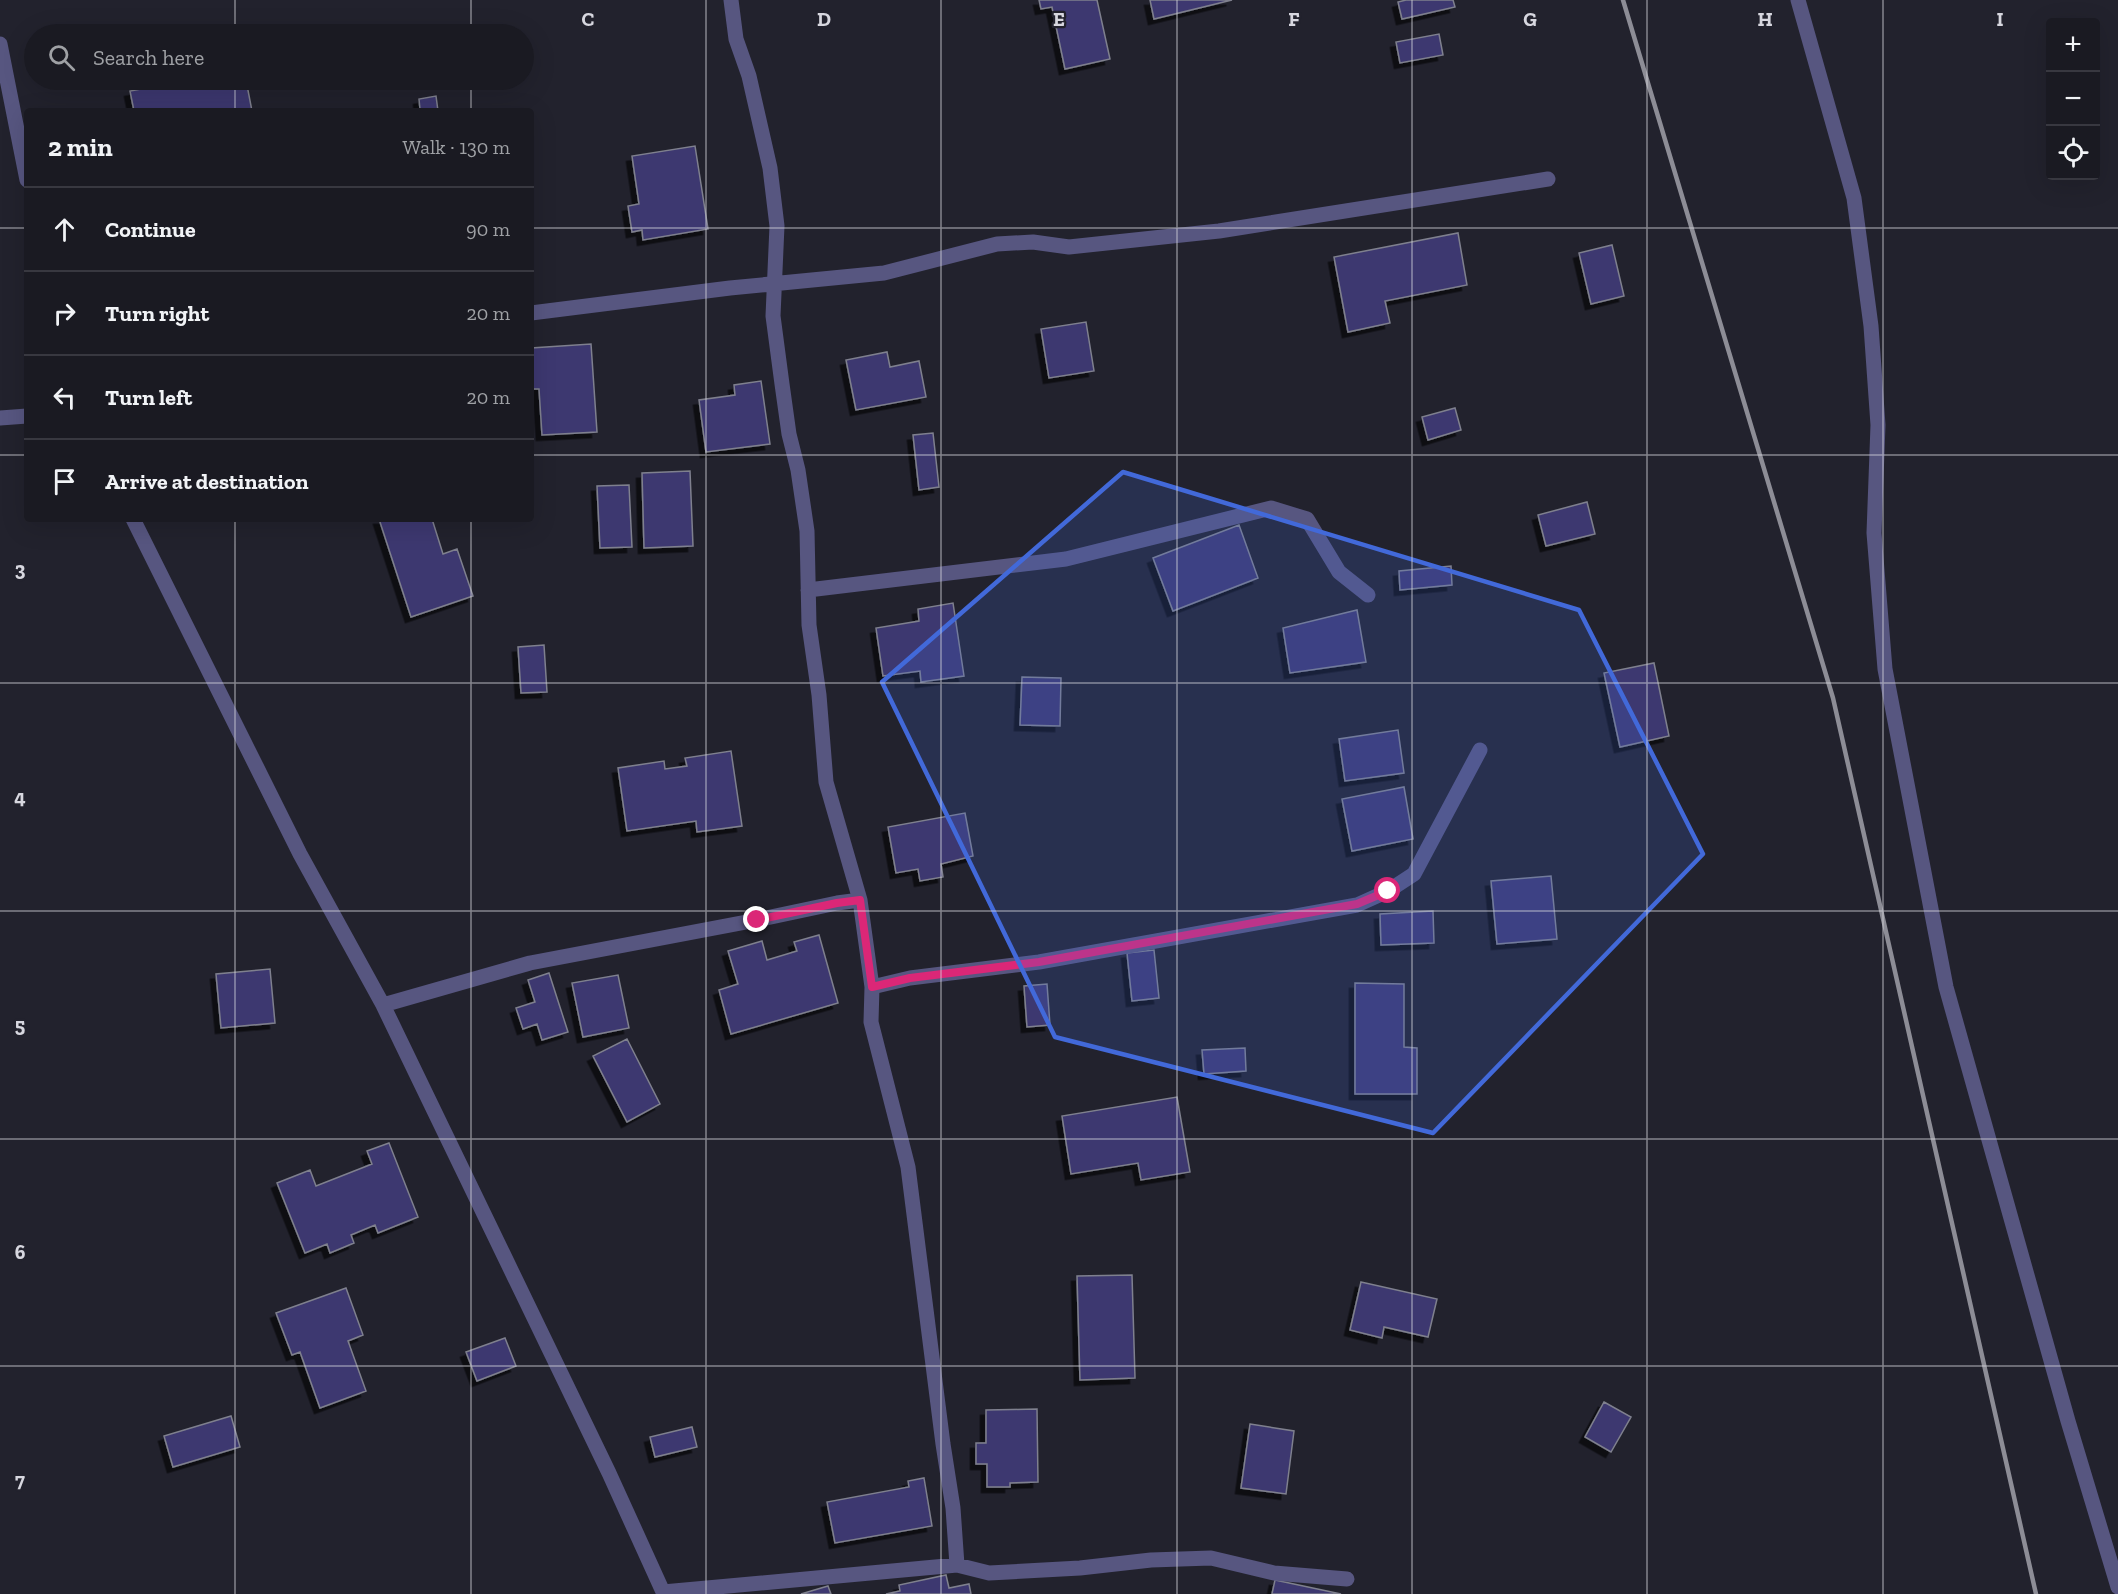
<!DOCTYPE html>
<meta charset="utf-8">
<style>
:root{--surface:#1a1a22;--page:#27272f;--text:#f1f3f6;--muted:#9fa1a5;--line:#383840}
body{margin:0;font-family:"Zilla Slab",serif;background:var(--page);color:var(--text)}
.controls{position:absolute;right:18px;top:18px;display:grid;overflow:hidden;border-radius:6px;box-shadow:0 6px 24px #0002}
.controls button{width:54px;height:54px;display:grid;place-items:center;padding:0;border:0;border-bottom:2px solid var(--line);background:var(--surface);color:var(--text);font:30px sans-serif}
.stop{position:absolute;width:18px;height:18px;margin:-14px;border:4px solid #db2777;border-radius:50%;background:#fff}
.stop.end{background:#db2777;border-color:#fff;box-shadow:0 2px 6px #0008}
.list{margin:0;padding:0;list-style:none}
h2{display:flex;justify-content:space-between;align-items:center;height:78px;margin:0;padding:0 24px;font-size:26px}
h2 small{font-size:20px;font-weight:400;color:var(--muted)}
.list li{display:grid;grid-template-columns:39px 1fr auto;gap:18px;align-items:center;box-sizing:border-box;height:84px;padding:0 24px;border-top:2px solid var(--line)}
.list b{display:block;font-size:22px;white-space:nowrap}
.list em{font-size:20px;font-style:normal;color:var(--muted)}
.icon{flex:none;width:33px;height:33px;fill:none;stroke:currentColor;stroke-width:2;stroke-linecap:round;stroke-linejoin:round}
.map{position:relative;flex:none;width:2118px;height:1594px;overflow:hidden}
.search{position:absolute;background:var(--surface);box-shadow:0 6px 24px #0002;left:24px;top:24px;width:510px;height:66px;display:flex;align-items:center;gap:15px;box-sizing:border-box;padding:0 21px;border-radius:33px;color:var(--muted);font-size:22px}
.panel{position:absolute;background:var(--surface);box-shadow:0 6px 24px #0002;left:24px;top:108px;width:510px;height:414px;border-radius:6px}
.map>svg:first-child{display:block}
</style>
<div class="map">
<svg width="2118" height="1594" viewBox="0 0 2118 1594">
<defs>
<filter id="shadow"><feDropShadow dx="-5.5" dy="5.5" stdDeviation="0" flood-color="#0009"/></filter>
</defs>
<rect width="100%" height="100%" fill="#22222d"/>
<!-- building -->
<path fill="#3d386f" stroke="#7f808e" stroke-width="1.5" filter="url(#shadow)" d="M1039 0H1097L1110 59 1065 69 1052 7 1041 9Z
M1150 0H1232L1154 19Z
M1406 0H1453L1455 7 1402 19 1398 2Z
M1439 34 1443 55 1400 63 1396 42Z
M237 80H246L252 111H134L130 91 180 82 182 89Z
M436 96 438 111H405L420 109 419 99Z
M695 146 708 229 643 240 642 230 632 232 628 206 639 204 632 156Z
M1458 233 1467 285 1385 301 1390 323 1348 332 1334 257Z
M1612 245 1624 296 1591 304 1579 253Z
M1086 322 1094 371 1049 378 1041 329Z
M591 344 597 432 542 435 539 389H531V348Z
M887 352 890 367 919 361 926 397 856 410 846 360Z
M761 381 770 444 706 452 699 400 735 395 734 385Z
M1455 408 1461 430 1428 440 1422 417Z
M933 433 939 487 919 490 913 435Z
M690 471 693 546 644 548 642 473Z
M629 485 632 547 600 548 597 486Z
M1587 502 1595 534 1546 546 1538 515Z
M379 519H432L443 554 457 549 473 596 411 617Z
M1239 525 1258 578 1173 611 1153 558Z
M1451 566 1452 585 1400 590 1399 571Z
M953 603 964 676 921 682 920 671 883 676 876 628 919 621 918 609Z
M1357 610 1366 662 1290 673 1283 628Z
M544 645 547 692 521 693 518 647Z
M1654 663 1669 736 1620 747 1604 673Z
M1022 677 1061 678 1060 726 1020 725Z
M1398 730 1404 773 1345 781 1339 739Z
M731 751 742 826 697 832 696 821 627 831 618 768 664 761 665 769 687 766 685 758Z
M1404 787 1413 839 1352 851 1342 799Z
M965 813 973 856 941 864 943 877 920 881 918 869 896 873 888 827Z
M1551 876 1557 939 1497 944 1491 881Z
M1433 911 1434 943 1381 945 1380 914Z
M819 935 838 1003 731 1034 719 990 738 984 728 951 762 941 767 960 797 951 794 942Z
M1154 950 1159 998 1132 1001 1127 953Z
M270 969 275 1023 221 1028 216 974Z
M549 973 568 1032 542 1040 537 1024 523 1029 516 1008 535 1002 528 980Z
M618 975 629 1028 583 1037 572 983Z
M1355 983 1404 984V1047L1417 1048V1094H1355Z
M1047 984 1050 1025 1027 1027 1024 986Z
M627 1039 660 1104 627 1122 593 1056Z
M1245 1048 1246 1071 1204 1074 1202 1050Z
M1177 1097 1190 1172 1141 1180 1138 1163 1071 1174 1062 1116Z
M389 1143 418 1217 378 1233 375 1225 351 1235 354 1243 330 1253 327 1244 305 1253 277 1183 310 1170 316 1186 372 1164 367 1151Z
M1132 1275 1135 1378 1080 1380 1077 1276Z
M1361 1282 1437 1299 1428 1337 1384 1327 1382 1338 1350 1330Z
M346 1288 363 1335 348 1341 366 1391 320 1408 300 1352 292 1355 276 1313Z
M505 1338 516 1366 477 1381 466 1352Z
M1604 1402 1631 1417 1611 1452 1585 1437Z
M1037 1409 1038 1482 1010 1483V1487H987V1464H976V1443H986V1410Z
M231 1416 240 1447 173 1467 164 1436Z
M1250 1424 1294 1431 1286 1494 1241 1488Z
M692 1427 697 1447 655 1457 650 1437Z
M924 1478 932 1526 835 1543 827 1502 909 1487 908 1481Z
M946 1575 949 1588 969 1584 971 1594H886L900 1591 899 1585Z
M1275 1580 1341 1594H1272Z
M828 1586 831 1594H801Z"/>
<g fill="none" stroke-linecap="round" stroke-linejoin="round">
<!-- street -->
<path stroke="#575680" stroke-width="15" d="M731 0 736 39 749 76 770 168 777 226 773 316 782 384 789 434 798 470 807 531 809 625 819 695 826 782 860 900 872 987 910 978 1039 962 1357 905 1388 891 1414 874 1480 750
M1798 0 1854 198 1871 326 1878 425 1874 533 1885 669 1946 987 2068 1421 2118 1587
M0 44 27 180
M531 313 730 288 884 273 997 244 1033 242 1069 247 1219 231 1548 179
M0 418 27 416
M133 519 300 854 383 1005 609 1473 664 1594
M808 590 1066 559 1271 508 1307 519 1339 572 1368 595
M872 987 871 1022 908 1167 943 1444 953 1508 957 1565
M383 1005 530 963 757 920 837 903 860 900
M663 1592 957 1565 989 1573 1080 1568 1151 1560 1211 1558 1274 1573 1347 1579"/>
<!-- rail -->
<path stroke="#8d8d96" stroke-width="4.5" d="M1623 0 1833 698 2036 1594"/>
</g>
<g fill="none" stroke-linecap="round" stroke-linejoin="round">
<!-- route -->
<path stroke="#db2777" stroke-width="8" d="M757 920 837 903 860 900 872 987 910 978 1039 962 1357 904 1388 891"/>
</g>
<!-- marked area -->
<path fill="#4269d9" fill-opacity="0.2" stroke="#4269d9" stroke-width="4.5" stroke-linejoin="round" d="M1123 472 1579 610 1703 854 1433 1133 1055 1037 882 682Z"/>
<!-- grid -->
<path fill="none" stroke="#d7d7df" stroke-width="1.5" stroke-opacity="0.55" d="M235 0V34M471 0V34M706 0V1594M941 0V1594M1177 0V1594M1412 0V1594M1647 0V1594M1883 0V1594M235 80V111M471 80V111M0 228H27M531 228H2118M0 455H27M531 455H2118M235 519V1594M471 519V1594M0 683H2118M0 911H2118M0 1139H2118M0 1366H2118"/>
<g font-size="20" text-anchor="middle" font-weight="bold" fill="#d7d7df" stroke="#22222d" stroke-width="4.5" stroke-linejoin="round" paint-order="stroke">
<text x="588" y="26">C</text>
<text x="824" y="26">D</text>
<text x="1059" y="26">E</text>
<text x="1294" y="26">F</text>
<text x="1530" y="26">G</text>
<text x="1765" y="26">H</text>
<text x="2000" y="26">I</text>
<text x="20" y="576">3</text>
<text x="20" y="804">4</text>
<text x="20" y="1032">5</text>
<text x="20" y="1259">6</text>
<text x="20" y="1487">7</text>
</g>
</svg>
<div class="controls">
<button>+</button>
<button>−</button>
<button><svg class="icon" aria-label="locate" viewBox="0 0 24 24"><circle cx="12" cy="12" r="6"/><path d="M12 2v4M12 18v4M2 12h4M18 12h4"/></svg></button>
</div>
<div class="stop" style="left:1388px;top:891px"></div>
<div class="stop end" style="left:757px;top:920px"></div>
<div class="search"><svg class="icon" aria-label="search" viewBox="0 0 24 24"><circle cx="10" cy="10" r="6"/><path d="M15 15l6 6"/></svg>Search here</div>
<section class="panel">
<h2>2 min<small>Walk · 130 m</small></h2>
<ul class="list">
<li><svg class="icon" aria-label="ahead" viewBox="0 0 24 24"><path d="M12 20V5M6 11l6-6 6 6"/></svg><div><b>Continue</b></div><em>90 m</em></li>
<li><svg class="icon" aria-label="right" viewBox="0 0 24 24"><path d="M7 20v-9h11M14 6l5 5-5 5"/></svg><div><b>Turn right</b></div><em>20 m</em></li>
<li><svg class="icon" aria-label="left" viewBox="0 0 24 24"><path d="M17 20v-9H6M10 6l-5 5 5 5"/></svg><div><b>Turn left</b></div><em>20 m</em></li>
<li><svg class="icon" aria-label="arrive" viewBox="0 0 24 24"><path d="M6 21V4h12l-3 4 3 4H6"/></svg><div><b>Arrive at destination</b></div></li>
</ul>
</section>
</div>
